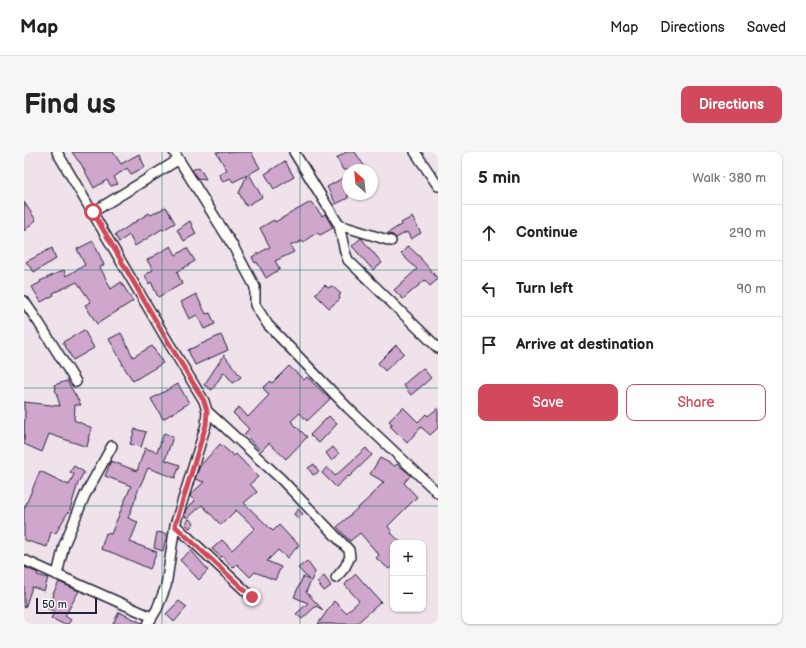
<!DOCTYPE html>
<meta charset="utf-8">
<style>
:root{--surface:#fff;--page:#f6f6f6;--text:#222;--muted:#767676;--line:#e0e0e0;--accent:#d1495b}
body{margin:0;font-family:"Balsamiq Sans",sans-serif;background:var(--page);color:var(--text)}
.controls{position:absolute;right:12px;bottom:12px;display:grid;overflow:hidden;border-radius:8px;box-shadow:0 1px 3px #0004}
.controls button{width:36px;height:36px;display:grid;place-items:center;padding:0;border:0;border-bottom:1px solid var(--line);background:var(--surface);color:var(--text);font:20px sans-serif}
.compass{position:absolute;left:318px;top:12px;width:36px;height:36px;border-radius:50%;background:var(--surface);box-shadow:0 1px 3px #0004;rotate:333deg}
.scale{position:absolute;left:12px;bottom:10px;width:61px;box-sizing:border-box;padding-left:4px;border:2px solid #22223b;border-top:0;font-size:11px;line-height:14px;white-space:nowrap;color:#22223b;-webkit-text-stroke:3px #fdfcf7;paint-order:stroke}
.stop{position:absolute;width:12px;height:12px;margin:-9px;border:3px solid #d1495b;border-radius:50%;background:#fff}
.stop.end{background:#d1495b;border-color:#fff;box-shadow:0 1px 4px #0008}
.list{margin:0;padding:0;list-style:none}
h2{display:flex;justify-content:space-between;align-items:center;height:52px;margin:0;padding:0 16px;font-size:17px}
h2 small{font-size:13px;font-weight:400;color:var(--muted)}
.list li{display:grid;grid-template-columns:26px 1fr auto;gap:12px;align-items:center;box-sizing:border-box;height:56px;padding:0 16px;border-top:1px solid var(--line)}
.list b{display:block;font-size:15px;white-space:nowrap}
.list em{font-size:13px;font-style:normal;color:var(--muted)}
.actions{display:flex;gap:8px;padding:12px 16px}
.actions a{flex:1;padding:9px 0;border:1px solid var(--accent);border-radius:8px;text-align:center;font-size:14px;color:var(--accent)}
.actions .main{background:var(--accent);color:#fff}
.icon{flex:none;width:22px;height:22px;fill:none;stroke:currentColor;stroke-width:2;stroke-linecap:round;stroke-linejoin:round}
.map{position:relative;flex:none;width:414px;height:472px;overflow:hidden;border-radius:8px}
header{display:flex;align-items:center;gap:24px;box-sizing:border-box;height:56px;padding:0 20px;background:var(--surface);border-bottom:1px solid var(--line)}
header strong{font-size:19px}
nav{display:flex;gap:22px;margin-inline-start:auto;font-size:14px}
.intro{display:flex;align-items:center;justify-content:space-between;box-sizing:border-box;height:96px;padding:0 24px}
h1{margin:0;font-size:28px}
.button{padding:10px 18px;border-radius:8px;background:var(--accent);color:#fff;font-size:14px;font-weight:700}
main{display:flex;gap:24px;padding:0 24px}
aside{flex:1;background:var(--surface);border-radius:8px;box-shadow:0 1px 3px #0004}
.map>svg:first-child{display:block}
</style>
<header>
<strong>Map</strong>
<nav><a>Map</a><a>Directions</a><a>Saved</a></nav>
</header>
<div class="intro"><h1>Find us</h1><a class="button">Directions</a></div>
<main>
<div class="map">
<svg width="414" height="472" viewBox="0 0 414 472">
<rect width="100%" height="100%" fill="#efe2ea"/>
<filter id="ink" filterUnits="userSpaceOnUse"><feTurbulence type="fractalNoise" baseFrequency=".025" numOctaves="2"/><feDisplacementMap in="SourceGraphic" scale="8" xChannelSelector="R" yChannelSelector="G"/><feConvolveMatrix kernelMatrix="1 2 1 2 8 2 1 2 1" color-interpolation-filters="sRGB"/></filter>
<g filter="url(#ink)">
<!-- building -->
<path fill="#cfa6cc" stroke="#22223b" d="M48 0H89L97 12 115 2 121 15 107 22 103 16 90 25 94 32 87 34 83 28 70 36 56 10H55Z
M192 0H227L236 16 225 22 238 45 222 54 215 41 223 23 209 30 206 26 199 30 195 22 203 18Z
M322 0H331L343 18H319L313 6Z
M261 9 270 25 250 37 241 22Z
M175 15 182 27 173 26 168 18Z
M324 23V46L312 52 303 35Z
M0 50 12 68 0 79Z
M287 50 298 64 301 62 309 76 296 83 293 81 286 85 280 91 278 89 266 94 270 100 251 109 256 117 242 126 233 110 231 111 228 105 246 95 236 76 250 68 251 70Z
M142 55 151 71 139 78 138 77 111 94 105 83 95 90 91 83 125 61 127 63Z
M388 65 397 81 387 87 383 80 372 86 369 83 365 82 364 81 378 72 377 71Z
M166 69 172 82 160 89 153 78Z
M337 86 358 111 349 118 328 94Z
M69 89 80 113 76 115 87 137 97 130 109 149 73 172 61 153 67 150 53 130 29 141 30 143 17 150 8 135 17 130 16 129 40 118 42 124 61 113 53 97Z
M147 94 152 103 163 96 171 109 153 120 158 132 134 145 127 130 125 132 121 123 129 118 123 108Z
M384 94 397 106V107L414 127 406 134 401 128 379 147 370 138 393 117 377 102Z
M28 96 32 107 10 120 2 110Z
M301 133 304 136 308 134 317 142 315 144 316 147 305 156 291 142Z
M172 142 182 162 186 161 191 172 180 177 173 163 165 167 157 150Z
M60 178 70 196 49 208 39 190Z
M97 181 109 205 128 194 139 211 109 229 98 212H99L85 187Z
M197 183 204 198 171 213 164 198Z
M372 193 380 201 361 219 354 211Z
M200 203 217 225 209 231 200 220 188 238 180 233Z
M265 214 280 228 283 225 306 247 283 269 276 261 267 269 283 285 262 307 245 291 237 299 220 282 225 277 209 261 215 255 224 265 245 243 239 236 247 229 248 231Z
M399 216 407 226 387 243 379 233Z
M43 229 57 253H51L50 268 68 276 64 286H65L63 295 25 282 18 300 0 292 1 258H0V250L36 254 30 233Z
M154 232 165 251 139 267 127 247Z
M379 255 394 270 402 262 404 264 414 256V276L406 283 397 275 383 291 366 274 369 273 365 269Z
M305 264 313 272 295 291 286 283Z
M111 277 122 280 117 295 106 292Z
M140 281 149 285 141 308 156 313 151 326 124 316 112 343H113L104 366 114 370 106 390 133 400 126 417 89 401 77 397 82 381 87 382 107 334 81 324 87 309 113 319 121 296 133 300Z
M196 292 210 304 212 302 234 325 226 332 233 340 220 351 249 379 255 373 268 387V386L275 393 263 406 254 398 243 409 257 415 251 428 231 420 226 425 213 412 209 416 198 404 197 405 188 397 198 388 208 398 231 376 212 358 197 373 178 353 164 366 160 364 162 357 171 349 166 344 167 342 180 330 171 327 176 314Z
M309 295 315 302 308 309 302 301Z
M342 296 348 303 325 325 324 324 312 335 298 321 303 315 311 324Z
M356 306 371 314 373 312 387 323 380 331 393 345 364 374 368 380 367 381 378 391H369V413L365 417 352 406 355 403 336 381 326 389 313 375 346 345V344L360 330 346 322Z
M290 312 295 320 289 323 284 316Z
M50 314 60 320 54 331 45 361 44 360 32 381 27 380 23 395 0 388V357L16 319 45 333 50 322 46 320Z
M274 357 279 362 274 367 270 362Z
M165 367 170 371 166 376 161 372Z
M133 380 143 382 139 399 130 396Z
M167 398 184 418 175 428 156 408Z
M283 409 291 420 282 440 299 458 292 454 278 467 272 462 284 451 270 445 279 425 285 428 274 416Z
M0 415 14 421 13 423 24 426 20 439 8 435 1 456 0 455Z
M332 422 357 450 332 472H294L310 449 322 461 335 449 321 433 323 430Z
M300 424 307 434 300 439 293 430Z
M35 430 55 439 41 464 47 468 44 472H39L27 466 31 460 23 456 30 443 29 442Z
M155 449 163 455 150 470 142 462Z
M95 460 118 471V472H89Z"/>
<g fill="none" stroke-linecap="round" stroke-linejoin="round">
<!-- minor casing -->
<g stroke="#22223b" stroke-width="12">
<path id="minor" d="M33 0 143 188 180 249 183 259 182 273 151 373 142 434 133 457 124 472
M150 0 209 94 231 135V153L244 173 324 256 414 341
M270 0 315 73 321 100 324 108 414 196
M391 0 414 34
M69 60 154 8
M315 73 367 89
M0 149 15 171 52 230
M183 259 257 327 325 398 326 405 321 415 312 426
M151 373 228 445
M0 408 128 465
M33 423 40 393 61 343 88 294"/>
</g>
<!-- minor -->
<use href="#minor" stroke="#fdfcf7" stroke-width="9"/>
</g>
</g>
<g fill="none" stroke-linecap="round" stroke-linejoin="round" filter="url(#ink)">
<!-- route -->
<path stroke="#d1495b" stroke-width="5" d="M69 60 143 188 180 249 183 259 182 273 151 374 228 445"/>
</g>
<!-- grid -->
<path fill="none" stroke="#0f766e" stroke-width="1" stroke-opacity="0.55" d="M138 0V472M276 0V472M0 118H414M0 236H414M0 354H414"/>
</svg>
<div class="controls">
<button>+</button>
<button>−</button>
</div>
<svg class="compass" viewBox="-18 -18 36 36"><path d="M0-13l5 13h-10z" fill="#e53935"/><path d="M0 13l5-13h-10z" fill="#767676"/></svg>
<div class="scale">50 m</div>
<div class="stop" style="left:69px;top:60px"></div>
<div class="stop end" style="left:228px;top:445px"></div>
</div>
<aside>
<h2>5 min<small>Walk · 380 m</small></h2>
<ul class="list">
<li><svg class="icon" aria-label="ahead" viewBox="0 0 24 24"><path d="M12 20V5M6 11l6-6 6 6"/></svg><div><b>Continue</b></div><em>290 m</em></li>
<li><svg class="icon" aria-label="left" viewBox="0 0 24 24"><path d="M17 20v-9H6M10 6l-5 5 5 5"/></svg><div><b>Turn left</b></div><em>90 m</em></li>
<li><svg class="icon" aria-label="arrive" viewBox="0 0 24 24"><path d="M6 21V4h12l-3 4 3 4H6"/></svg><div><b>Arrive at destination</b></div></li>
</ul>
<div class="actions"><a class="main">Save</a><a>Share</a></div>
</aside>
</main>
